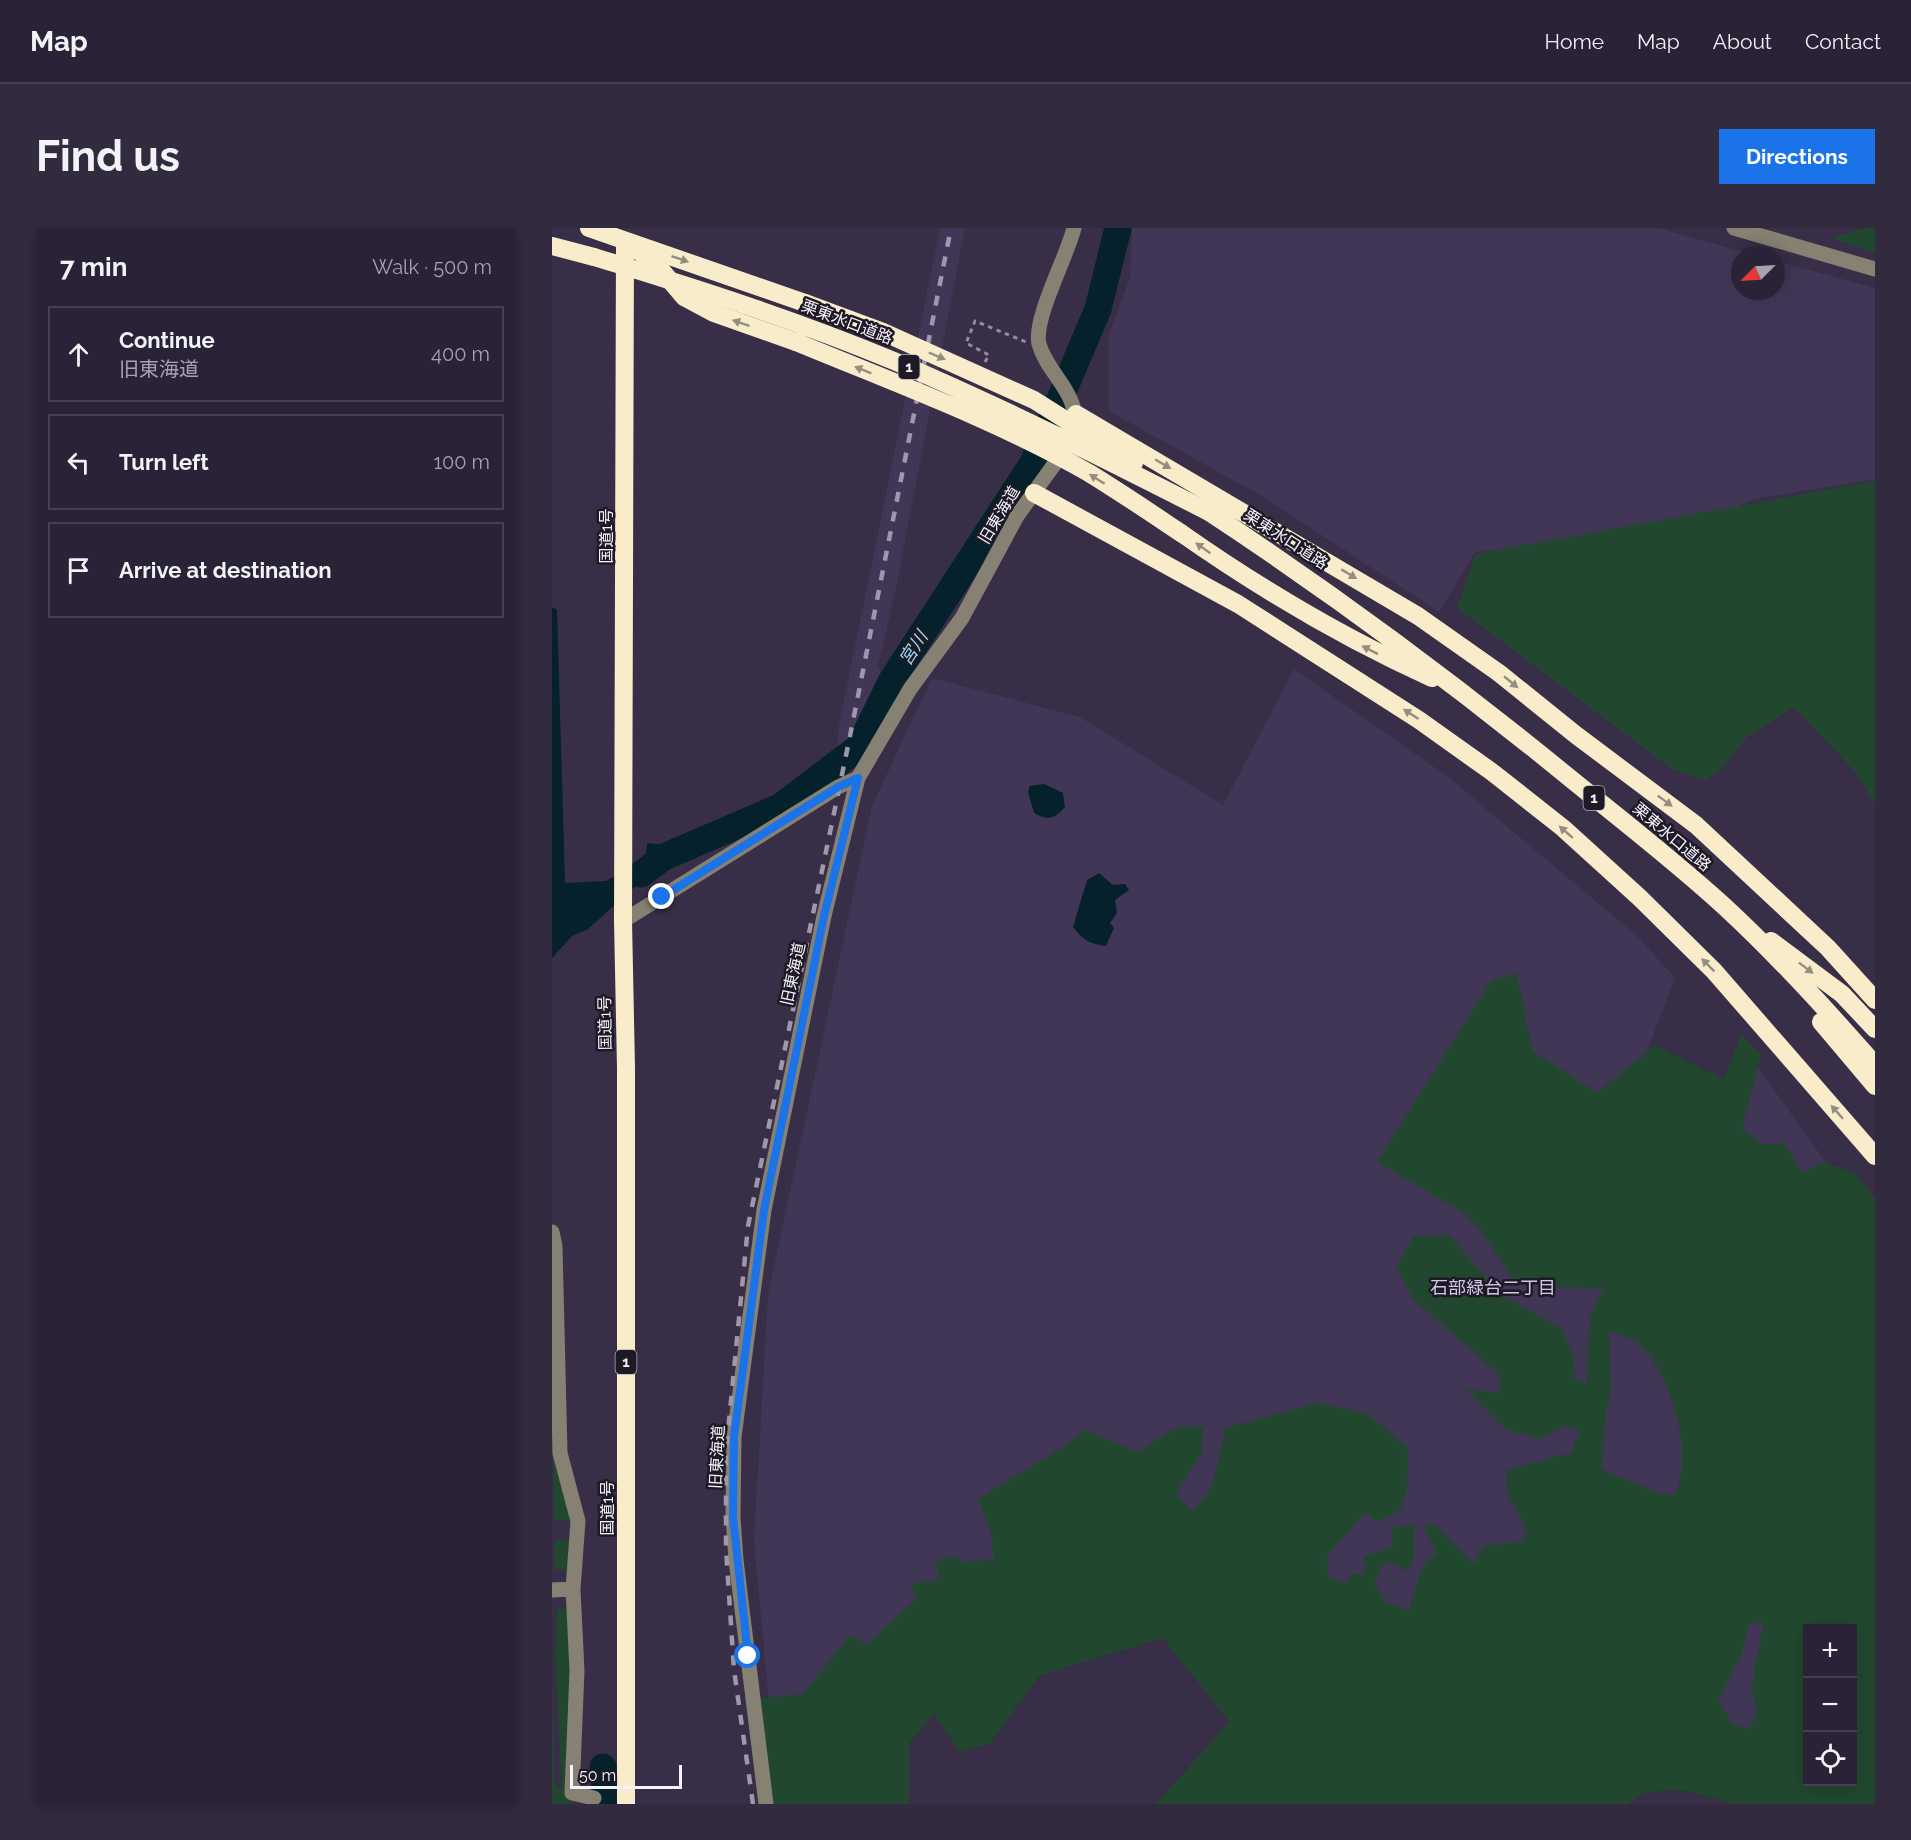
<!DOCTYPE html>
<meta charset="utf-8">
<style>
:root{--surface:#2a2236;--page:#322a3e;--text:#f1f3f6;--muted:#a5a4ad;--line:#463f51;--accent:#1a73e8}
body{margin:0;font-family:Raleway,"Noto Sans JP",sans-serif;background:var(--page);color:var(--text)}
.controls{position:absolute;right:18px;bottom:18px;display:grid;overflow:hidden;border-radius:0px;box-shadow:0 3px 15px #0003}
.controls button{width:54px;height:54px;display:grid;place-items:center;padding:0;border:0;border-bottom:2px solid var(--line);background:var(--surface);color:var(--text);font:30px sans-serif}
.compass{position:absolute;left:1179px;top:18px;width:54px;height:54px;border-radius:50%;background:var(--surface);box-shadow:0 3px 15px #0003;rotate:246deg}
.scale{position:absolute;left:18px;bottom:15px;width:112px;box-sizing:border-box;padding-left:6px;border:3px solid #f6f3fd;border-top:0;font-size:16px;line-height:21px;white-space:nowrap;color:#f6f3fd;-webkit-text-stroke:4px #1d1925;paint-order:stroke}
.stop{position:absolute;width:18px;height:18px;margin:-14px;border:4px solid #1a73e8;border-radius:50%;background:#fff}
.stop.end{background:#1a73e8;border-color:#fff;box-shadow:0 2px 6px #0008}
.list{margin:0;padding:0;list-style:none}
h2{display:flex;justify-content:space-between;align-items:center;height:78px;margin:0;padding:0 24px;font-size:26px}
h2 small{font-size:20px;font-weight:400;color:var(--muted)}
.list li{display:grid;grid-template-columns:39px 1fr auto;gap:18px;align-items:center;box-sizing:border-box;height:96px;margin:0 12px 12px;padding:0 12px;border:2px solid var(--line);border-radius:0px}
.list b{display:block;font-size:22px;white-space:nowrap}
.list p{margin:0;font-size:20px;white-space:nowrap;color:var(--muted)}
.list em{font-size:20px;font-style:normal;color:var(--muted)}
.icon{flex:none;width:33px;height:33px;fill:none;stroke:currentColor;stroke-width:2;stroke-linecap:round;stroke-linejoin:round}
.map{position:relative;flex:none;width:1323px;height:1576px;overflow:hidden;border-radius:0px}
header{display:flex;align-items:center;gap:36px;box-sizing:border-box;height:84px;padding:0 30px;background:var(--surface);border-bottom:2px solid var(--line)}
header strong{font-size:28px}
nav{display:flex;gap:33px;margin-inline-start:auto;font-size:21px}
.intro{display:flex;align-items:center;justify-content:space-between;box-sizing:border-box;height:144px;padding:0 36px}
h1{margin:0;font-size:42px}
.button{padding:15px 27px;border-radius:0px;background:var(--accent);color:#fff;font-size:21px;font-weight:700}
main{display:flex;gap:36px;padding:0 36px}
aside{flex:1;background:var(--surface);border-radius:0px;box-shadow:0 3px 15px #0003}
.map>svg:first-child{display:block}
</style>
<header>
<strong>Map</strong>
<nav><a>Home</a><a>Map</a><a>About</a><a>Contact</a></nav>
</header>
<div class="intro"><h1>Find us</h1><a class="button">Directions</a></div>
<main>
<aside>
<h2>7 min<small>Walk · 500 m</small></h2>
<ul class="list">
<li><svg class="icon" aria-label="ahead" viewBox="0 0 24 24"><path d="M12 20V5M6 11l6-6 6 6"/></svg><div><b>Continue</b><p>旧東海道</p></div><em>400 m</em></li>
<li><svg class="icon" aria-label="left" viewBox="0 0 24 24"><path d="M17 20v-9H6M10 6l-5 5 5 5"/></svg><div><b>Turn left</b></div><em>100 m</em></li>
<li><svg class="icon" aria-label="arrive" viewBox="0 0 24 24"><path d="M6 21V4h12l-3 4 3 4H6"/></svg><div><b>Arrive at destination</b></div></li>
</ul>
</aside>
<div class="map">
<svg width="1323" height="1576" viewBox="0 0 1323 1576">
<rect width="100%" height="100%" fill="#382e48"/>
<!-- built -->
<path fill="#423656" d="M388 0H413L343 365 326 437 331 451 305 512 285 521 287 497Z
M580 0H1106L1203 27H1188V63H1224V33L1323 60V251L1202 271 1108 312 923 324 887 384 713 270 557 183V106L578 50Z
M742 441 895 548 1085 708 1123 750 1083 854 1170 879 1197 827 1305 978 1233 1534 546 1315 218 1485 202 1313 216 1067 320 578 380 450 528 489 671 577Z"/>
<!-- green -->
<path fill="#21482e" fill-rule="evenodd" d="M1314 0H1323V25L1280 10Z
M1323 253V578L1305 546 1242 479 1195 509 1168 543 1152 552 1120 541 905 380 924 326Z
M965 745 980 822 1045 865 1103 817 1172 851 1189 807 1209 827 1190 899 1209 916H1232L1251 945 1272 934 1303 945 1323 970V1576H1184L1125 1561 1092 1565 1075 1576H604L677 1494 611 1410 488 1447 438 1515 408 1524 382 1486 357 1515V1576H216L203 1471 251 1466 298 1407 316 1416 365 1369 358 1361 368 1352 377 1355 386 1351 384 1333 399 1328 412 1334 442 1331 439 1304 426 1271 511 1219 533 1202 586 1224 629 1197 651 1200 650 1224 624 1266 642 1283 661 1257 673 1200 764 1175 815 1185 856 1220 855 1261 848 1283 826 1294 813 1285 775 1328 776 1349 794 1356 798 1346H813L812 1328 841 1319 840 1300 863 1297 862 1328 856 1343 833 1333 822 1355 834 1374 856 1382C865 1362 864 1337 885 1325L872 1301 874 1295 885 1298 923 1336 931 1318 968 1314 976 1303 956 1268 954 1242 1019 1225 1028 1202 1013 1198 989 1211 954 1202 914 1161 947 1165 948 1147 861 1071 844 1039 862 1008 897 1007 950 1067 1008 1100 1020 1123 1024 1151 1034 1156C1039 1124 1029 1087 1053 1061L965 1057 928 1002 913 986 825 934 939 753ZM1057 1103C1066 1107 1080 1110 1087 1116 1120 1146 1142 1226 1123 1267L1106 1265 1050 1241 1053 1194 1059 1159ZM1212 1393 1199 1461 1205 1484 1197 1501 1180 1495 1166 1473 1190 1425 1196 1397ZM1256 1400H1300V1554H1256Z
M0 1103 21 1295 16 1292 2 1293Z
M20 1311 17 1341 3 1342 2 1312Z
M18 1381 21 1571 20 1576H0V1468L3 1559H10L3 1426 5 1382Z"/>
<!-- water -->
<path fill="#04212c" d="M0 379 5 382 13 655 54 653 94 631 95 615 114 617 120 632 85 657 36 701 20 708 0 730Z
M492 556 511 565 513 579C503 591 495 593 482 585L476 564 478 558Z
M547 645 561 657 573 656 577 662 563 672 565 685 558 695 562 700 554 718C538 716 531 712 521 699L535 652Z"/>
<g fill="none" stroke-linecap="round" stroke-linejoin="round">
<!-- river -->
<path stroke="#04212c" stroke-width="27" d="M89 646 112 629 228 579 307 519 340 452 481 235 546 81 566 0
M51 1539 53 1562 60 1576"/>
<!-- path -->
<path stroke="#938c9f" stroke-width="3" stroke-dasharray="4.5 4.5" stroke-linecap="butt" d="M433 134 437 127 414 115 423 93 474 114"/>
<!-- minor -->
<path stroke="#868173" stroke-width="15" d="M522 0C515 29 481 91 487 116 495 145 525 163 523 196
M1182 0 1323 41
M71 693 286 559 306 550
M0 1004 3 1018 8 1225 26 1293 21 1361 25 1443 20 1565 42 1570
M0 1362 21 1361
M214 1576 184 1332 181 1289 182 1209 212 982 272 688 306 550 358 461 410 390 465 288 514 220"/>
<!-- highway -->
<path stroke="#f8ecca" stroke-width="18" d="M37 0 253 75
M73 13 71 693 74 840V1576
M0 18 42 29
M84 21 105 37 132 69 162 85 244 114
M524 186 866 388 947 445 1024 507 1144 597 1276 720 1323 772
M482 265 686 376 867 492 940 544 1011 600 1088 670 1162 743 1323 928
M657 284C783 367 903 456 1019 551 1071 593 1124 634 1173 679 1226 728 1276 783 1323 837
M629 305C709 361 791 410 880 450
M1219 713 1290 766 1323 801
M1269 794 1323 858"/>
<!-- rail -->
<path stroke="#9f98aa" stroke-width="4.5" stroke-dasharray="10 10" stroke-linecap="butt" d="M201 1576 182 1442 174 1321V1224L196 998 297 513 399 0"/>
<!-- highway-bridge -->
<path stroke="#f8ecca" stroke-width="18" d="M42 29C144 60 244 92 342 133 450 179 553 231 657 284
M253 75 331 104 482 172 582 235
M244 114C343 155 444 192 537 245 568 264 599 285 629 305"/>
</g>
<!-- one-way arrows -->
<defs><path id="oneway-solid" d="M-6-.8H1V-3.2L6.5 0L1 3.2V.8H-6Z" transform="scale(1.5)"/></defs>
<g fill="#958d80">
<use href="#oneway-solid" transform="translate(128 31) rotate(19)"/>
<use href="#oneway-solid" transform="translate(189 95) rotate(-161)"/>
<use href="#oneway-solid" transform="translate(385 128) rotate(23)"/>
<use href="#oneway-solid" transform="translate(311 142) rotate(-158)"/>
<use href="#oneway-solid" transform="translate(611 236) rotate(30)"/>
<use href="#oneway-solid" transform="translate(545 251) rotate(-148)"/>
<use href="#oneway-solid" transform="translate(651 320) rotate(-145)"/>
<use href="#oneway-solid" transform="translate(797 346) rotate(31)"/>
<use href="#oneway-solid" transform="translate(818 422) rotate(-153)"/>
<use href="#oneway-solid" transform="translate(959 454) rotate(39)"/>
<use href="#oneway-solid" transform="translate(859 486) rotate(-147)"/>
<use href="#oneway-solid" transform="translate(1113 573) rotate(37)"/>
<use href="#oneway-solid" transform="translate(1014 604) rotate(-139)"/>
<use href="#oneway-solid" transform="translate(1156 737) rotate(-135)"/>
<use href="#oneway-solid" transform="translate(1254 740) rotate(37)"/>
<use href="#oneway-solid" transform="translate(1285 884) rotate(-131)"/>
</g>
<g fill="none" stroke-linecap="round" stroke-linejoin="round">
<!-- route -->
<path stroke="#1a73e8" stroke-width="8" d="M110 669 286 559 306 550 272 688 212 982 182 1209 181 1289 196 1428"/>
</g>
<g text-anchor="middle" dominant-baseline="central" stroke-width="5" stroke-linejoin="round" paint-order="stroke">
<!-- shield labels -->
<g fill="#1d1925" stroke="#b5b2bc" stroke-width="1.5">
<rect x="346.5" y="127" width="21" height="24" rx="4.5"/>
<rect x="1031.5" y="558" width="21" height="24" rx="4.5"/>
<rect x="63.5" y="1122" width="21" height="24" rx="4.5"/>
</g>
<g font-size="15" font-weight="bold" fill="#f6f3fd">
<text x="357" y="139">1</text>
<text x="1042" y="570">1</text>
<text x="74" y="1134">1</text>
</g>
<!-- street labels -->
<g font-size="16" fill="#f6f3fd" stroke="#1d1925">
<text transform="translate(295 94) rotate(21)">栗東水口道路</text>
<text transform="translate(447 287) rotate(-59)">旧東海道</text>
<text transform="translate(54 308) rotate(-90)">国道1号</text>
<text transform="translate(734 311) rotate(33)">栗東水口道路</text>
<text transform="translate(1120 609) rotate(40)">栗東水口道路</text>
<text transform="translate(241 746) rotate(-78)">旧東海道</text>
<text transform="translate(53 795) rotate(-91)">国道1号</text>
<text transform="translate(165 1229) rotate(-87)">旧東海道</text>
<text transform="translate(55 1280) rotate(-90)">国道1号</text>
</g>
<!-- water labels -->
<g font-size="18" font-style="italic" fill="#97daf6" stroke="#1d1925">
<text transform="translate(361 420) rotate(-57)">宮川</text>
</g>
<!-- neighbourhood labels -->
<g font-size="18" fill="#d1c6e6" stroke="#1d1925">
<text x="941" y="1059">石部緑台二丁目</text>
</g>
</g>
</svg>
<div class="controls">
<button>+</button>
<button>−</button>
<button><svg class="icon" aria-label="locate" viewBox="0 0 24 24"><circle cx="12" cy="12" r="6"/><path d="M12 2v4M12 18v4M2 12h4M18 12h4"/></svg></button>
</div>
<svg class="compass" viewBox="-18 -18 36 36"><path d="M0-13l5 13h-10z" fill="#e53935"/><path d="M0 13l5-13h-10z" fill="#a5a4ad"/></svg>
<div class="scale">50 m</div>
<div class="stop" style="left:196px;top:1428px"></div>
<div class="stop end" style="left:110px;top:669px"></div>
</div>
</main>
